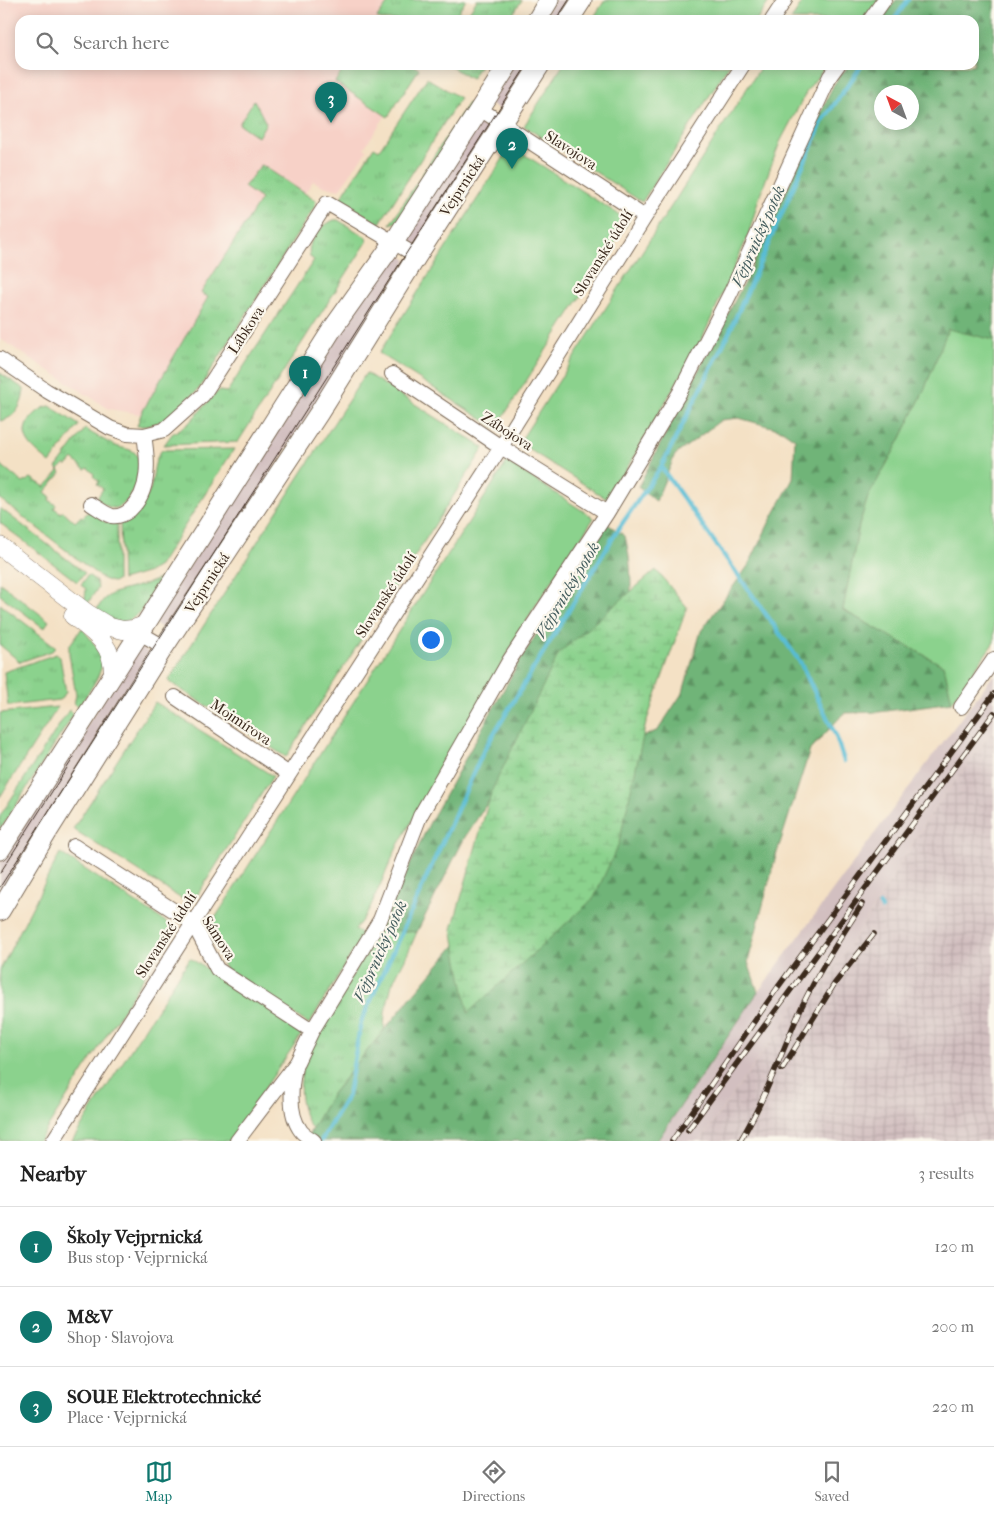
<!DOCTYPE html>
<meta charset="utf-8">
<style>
:root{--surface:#fff;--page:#f2f2f2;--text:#222;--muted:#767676;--line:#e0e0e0;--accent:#0f766e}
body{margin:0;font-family:"IM FELL French Canon",serif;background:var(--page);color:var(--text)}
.compass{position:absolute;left:874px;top:85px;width:45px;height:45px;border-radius:50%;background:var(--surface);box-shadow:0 2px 12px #0003;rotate:319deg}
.you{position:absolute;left:430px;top:639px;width:18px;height:18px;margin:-12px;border:4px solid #fff;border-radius:50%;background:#1a73e8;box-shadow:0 0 0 8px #1a73e833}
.badge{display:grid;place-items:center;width:32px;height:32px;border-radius:50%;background:var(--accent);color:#fff;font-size:16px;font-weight:700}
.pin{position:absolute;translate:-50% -41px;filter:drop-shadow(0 1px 2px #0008)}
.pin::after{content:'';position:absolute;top:26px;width:18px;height:15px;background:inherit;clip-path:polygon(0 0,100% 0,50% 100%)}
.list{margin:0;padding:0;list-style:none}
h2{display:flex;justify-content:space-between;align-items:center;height:65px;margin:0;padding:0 20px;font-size:21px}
h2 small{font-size:16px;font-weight:400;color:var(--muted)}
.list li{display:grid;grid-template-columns:32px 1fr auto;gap:15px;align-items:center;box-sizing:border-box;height:80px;padding:0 20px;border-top:1px solid var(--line)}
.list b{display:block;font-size:19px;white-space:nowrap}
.list p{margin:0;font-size:16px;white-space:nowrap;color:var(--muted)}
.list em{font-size:16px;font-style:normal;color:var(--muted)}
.icon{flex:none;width:28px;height:28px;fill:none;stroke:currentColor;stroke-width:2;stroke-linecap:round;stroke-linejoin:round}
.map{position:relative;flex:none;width:994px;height:1141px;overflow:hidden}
.search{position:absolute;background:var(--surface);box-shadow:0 2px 12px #0003;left:15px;right:15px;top:15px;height:55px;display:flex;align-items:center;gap:12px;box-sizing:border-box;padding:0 18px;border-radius:15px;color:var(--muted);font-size:19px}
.sheet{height:305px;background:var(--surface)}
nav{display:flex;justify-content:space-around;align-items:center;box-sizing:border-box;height:70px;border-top:1px solid var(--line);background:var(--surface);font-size:14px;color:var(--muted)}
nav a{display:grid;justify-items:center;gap:2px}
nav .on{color:var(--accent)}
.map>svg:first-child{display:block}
</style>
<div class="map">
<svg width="994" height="1141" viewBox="0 0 994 1141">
<defs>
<pattern id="industrial-grid" width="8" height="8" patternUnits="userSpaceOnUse" patternTransform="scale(1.25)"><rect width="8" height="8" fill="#d2bfc0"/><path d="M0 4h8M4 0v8" fill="none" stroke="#b5a4a5"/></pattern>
<pattern id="grass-tufts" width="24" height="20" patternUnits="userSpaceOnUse" patternTransform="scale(1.25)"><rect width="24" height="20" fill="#8bd28d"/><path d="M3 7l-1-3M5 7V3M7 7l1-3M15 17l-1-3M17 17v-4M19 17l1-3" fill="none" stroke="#79b479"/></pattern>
<pattern id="forest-firs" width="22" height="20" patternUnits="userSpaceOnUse" patternTransform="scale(1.25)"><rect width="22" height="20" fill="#70b478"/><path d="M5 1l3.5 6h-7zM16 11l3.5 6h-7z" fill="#5d9362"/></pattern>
<pattern id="wetland-marsh" width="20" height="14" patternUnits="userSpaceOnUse" patternTransform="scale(1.25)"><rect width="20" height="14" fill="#8bd28d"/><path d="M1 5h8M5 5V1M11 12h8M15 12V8" fill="none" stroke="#79b479"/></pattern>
</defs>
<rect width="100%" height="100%" fill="#fbf7ec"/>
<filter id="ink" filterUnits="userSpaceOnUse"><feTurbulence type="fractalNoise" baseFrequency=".02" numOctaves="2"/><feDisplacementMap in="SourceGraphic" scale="10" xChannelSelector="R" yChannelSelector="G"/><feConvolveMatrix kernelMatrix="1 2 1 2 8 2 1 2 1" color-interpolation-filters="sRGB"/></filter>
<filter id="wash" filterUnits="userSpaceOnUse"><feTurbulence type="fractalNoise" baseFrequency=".0096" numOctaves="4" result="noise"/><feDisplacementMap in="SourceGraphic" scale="20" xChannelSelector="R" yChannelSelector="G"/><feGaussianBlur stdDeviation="1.12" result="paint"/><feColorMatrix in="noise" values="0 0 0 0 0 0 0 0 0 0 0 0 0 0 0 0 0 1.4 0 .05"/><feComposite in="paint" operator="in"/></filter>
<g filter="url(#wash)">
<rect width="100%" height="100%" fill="#f4e1c5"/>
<!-- built -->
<path fill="#f7d1c7" d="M0 0H390L382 13 381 12 377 17 378 20H20V65H346L335 82 386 115 364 148 367 150 339 190 323 186 313 181 157 417 109 409 0 339Z"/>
<!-- industrial -->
<path fill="url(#industrial-grid)" d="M994 729V1141H700L788 1017 795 1004 807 1008 867 919 930 814Z"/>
<!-- railway -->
<path fill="#d2bfc0" d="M555 0H575L562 20H542Z
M513 65H533L503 112 489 103Z
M477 122 491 131 416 247 402 238Z
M393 251 407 260 169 633 153 622Z
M138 645 153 656 0 898V863Z
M994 674V729L930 814 867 919 807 1008 795 1004 788 1017 700 1141H657L758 992 878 829Z"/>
<!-- grass -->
<path fill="url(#grass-tufts)" stroke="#637e56" d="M390 0H466L453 20H381L377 18Z
M477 0H522L509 20H464Z
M346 65H412L419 69 388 117 335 82Z
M448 65H480L471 79Z
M427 78 460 98 380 223H378L340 199 374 147 379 150Z
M254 100 266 123 258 137 239 124Z
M468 103 475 106 397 222 390 224Z
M262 165 316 201 315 206 199 389 165 420 147 426H137L141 414 208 297 201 293 261 199 244 187 260 166Z
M334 220H338L366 237 367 242 238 442 164 445 172 434 188 424 216 393 219 391 227 392 314 260 310 257C306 241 320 226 334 220Z
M0 373 24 389C23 404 16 418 0 421Z
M50 406 79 425 50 463C35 450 13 436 33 416 38 411 43 407 50 406Z
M85 429C95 435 105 441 116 446 121 448 130 449 134 452 149 462 131 510 113 508 106 507 101 502 97 498L103 489 97 484 99 481 93 476 94 474 88 468 85 470 73 459 67 466 65 464 59 470 61 473 45 492 51 497 49 500 56 505 54 508 61 513 63 511 75 522 81 516 83 517 89 511 105 522 117 523V581L112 582 103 579 0 499V464L23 483 31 478 45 487 59 471 56 468Z
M234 449 159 566 149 572 122 580 120 522C127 515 141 506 146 498 156 484 150 463 162 450Z
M0 508 85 573 77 582 0 523Z
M88 575 96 581 98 588 85 607 84 606 86 589 81 585Z
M164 577C154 592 138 625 116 623 109 622 101 616 94 613L104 599 113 593 146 584Z
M0 583 49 621 44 628 0 595Z
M0 604 56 647 52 651 20 662 0 645Z
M82 628C88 636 96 645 101 654 108 668 86 695 79 707L74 704 76 695 69 654V646Z
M56 654 60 657 66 692 62 698 59 700 8 706 4 672Z
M58 707 0 797V713Z
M69 710 74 714 0 830V816Z
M380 929 417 932 406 957 392 984 385 1012 384 1030 332 1094 312 1129C301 1115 298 1090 302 1074 308 1046 324 1021 338 998 352 975 366 952 380 929Z"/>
<!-- forest -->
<path fill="url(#forest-firs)" stroke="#566f4b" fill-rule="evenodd" d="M896 0H994V340L948 330 924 391 899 442 868 497 859 526 843 610 944 666 952 702 879 712 844 713 810 750 775 859 748 962 758 992 657 1141H305L332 1094 412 996 473 924 604 755 658 730 683 692 701 631 748 566 769 523 793 479 795 439 782 430 739 418 721 420 675 455 656 501 638 487 747 277 834 84 849 65H974V20H881ZM882 92H912V122H882Z
M606 523 625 536C631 560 632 583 630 608L494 793 465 837 417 932 380 929 429 824 519 662Z"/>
<!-- wetland -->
<path fill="url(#wetland-marsh)" stroke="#637e56" d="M656 570 687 607 646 723 619 843 594 898 468 1013 452 929 492 790 559 653Z"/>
<!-- garden -->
<path fill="#8bd28d" stroke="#637e56" d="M605 0H770L757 20H592Z
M804 0H879L863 20H791Z
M563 65H729L642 202 524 126Z
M762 65H827L808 89 780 142 759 198 748 236 702 339 627 468 607 499 519 443Z
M511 146 629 221 496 428 379 353Z
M948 329 994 340V642L952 702 944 666 843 610 859 526 868 497 899 442 924 391Z
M366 373 484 448 286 757 168 681Z
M507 462 594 518 534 608 415 816 398 845 369 910 355 930 363 935 309 1024 225 970 210 926Z
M155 702 273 776 191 905 73 829Z
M60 853 175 928 39 1141H0V970Z
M190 958 303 1032 229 1141H72Z"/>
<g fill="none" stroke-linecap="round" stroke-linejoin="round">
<!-- stream -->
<path stroke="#56bcd4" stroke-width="4.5" d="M894 20 908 0
M661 467 800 662 836 736 844 761
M880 905 882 909
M321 1141 348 1095 361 1022 484 750 617 531 661 467 728 335 822 122 862 65"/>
</g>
</g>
<g filter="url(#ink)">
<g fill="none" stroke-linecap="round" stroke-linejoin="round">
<!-- minor casing -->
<g stroke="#7c6a58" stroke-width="16">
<path id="minor" d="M772 20 785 0
M870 20 884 0
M480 109 645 217
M0 359 47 391 110 428 127 434 144 435 164 430 203 395 327 203 417 256
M392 374 501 447 607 513
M91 504C98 508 105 514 112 516 118 517 125 514 130 510 151 491 148 459 144 435
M133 629 164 647
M175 697 289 774
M961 707 994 659
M74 846 193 923 217 969 312 1031
M295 1067C291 1086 288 1114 301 1131 304 1135 310 1138 314 1141
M53 1141 193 923 501 447 645 217 743 65
M237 1141 297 1062 312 1031 380 920 420 816 509 661 607 513 680 392 731 292 830 76 838 65"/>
</g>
<!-- tertiary casing -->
<g stroke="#7c6a58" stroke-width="19">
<path id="tertiary" d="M0 546 87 613 110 627 123 630 133 629 145 625
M73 616C95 633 114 645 113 675"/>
</g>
<!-- secondary casing -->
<g stroke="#7c6a58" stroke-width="21">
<path id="secondary" d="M537 20 549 0
M569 20 582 0
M0 850 145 625 333 328 394 242 508 65
M0 911 48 831 164 647 319 413 417 256 540 65"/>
</g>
<!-- minor -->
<use href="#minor" stroke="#fff" stroke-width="14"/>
<!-- tertiary -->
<use href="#tertiary" stroke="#fff" stroke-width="18"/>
<!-- secondary -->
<use href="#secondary" stroke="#fff" stroke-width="19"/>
<!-- tram -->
<path stroke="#3b2a1e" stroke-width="1" d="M556 20 569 0
M0 873 74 757
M0 887 527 65"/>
<!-- rail casing -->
<g stroke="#3b2a1e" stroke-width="5.5">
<path id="rail" d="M782 1069 835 983 874 934
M688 1130 994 713
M672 1141 778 987 994 694
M740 1141C766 1098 782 1051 802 1006 819 970 841 937 862 904"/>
</g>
<!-- rail -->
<use href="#rail" stroke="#fbf7ec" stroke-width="4" stroke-dasharray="11" stroke-linecap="butt"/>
</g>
</g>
<g text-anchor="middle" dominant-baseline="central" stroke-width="4.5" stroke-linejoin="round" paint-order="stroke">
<!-- street labels -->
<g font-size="15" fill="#3b2a1e" stroke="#fbf7ec">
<text transform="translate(571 150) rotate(33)">Slavojova</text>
<text transform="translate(462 186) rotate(-57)">Vejprnická</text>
<text transform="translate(603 253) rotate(-58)">Slovanské údolí</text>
<text transform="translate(246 330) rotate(-57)">Lábkova</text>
<text transform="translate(507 431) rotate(33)">Zábojova</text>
<text transform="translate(207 583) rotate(-57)">Vejprnická</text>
<text transform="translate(386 595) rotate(-57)">Slovanské údolí</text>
<text transform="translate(241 722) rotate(34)">Mojmírova</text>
<text transform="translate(166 935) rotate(-57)">Slovanské údolí</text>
<text transform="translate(219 938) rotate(57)">Sámova</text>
</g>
<!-- water labels -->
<g font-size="16" font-style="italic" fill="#445d5e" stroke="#fbf7ec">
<text transform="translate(758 236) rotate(-66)">Vejprnický potok</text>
<text transform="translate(567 590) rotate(-59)">Vejprnický potok</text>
<text transform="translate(380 951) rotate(-66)">Vejprnický potok</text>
</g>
</g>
</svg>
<svg class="compass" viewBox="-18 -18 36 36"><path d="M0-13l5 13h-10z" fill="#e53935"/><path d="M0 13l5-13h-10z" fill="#767676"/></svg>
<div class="you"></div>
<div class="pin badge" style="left:305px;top:397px">1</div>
<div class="pin badge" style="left:512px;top:169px">2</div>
<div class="pin badge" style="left:331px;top:123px">3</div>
<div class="search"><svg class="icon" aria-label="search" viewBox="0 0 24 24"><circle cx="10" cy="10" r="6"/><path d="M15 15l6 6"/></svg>Search here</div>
</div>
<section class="sheet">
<h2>Nearby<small>3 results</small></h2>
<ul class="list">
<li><span class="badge">1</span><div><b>Školy Vejprnická</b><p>Bus stop · Vejprnická</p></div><em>120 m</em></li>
<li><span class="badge">2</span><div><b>M&amp;V</b><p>Shop · Slavojova</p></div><em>200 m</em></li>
<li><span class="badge">3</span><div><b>SOUE Elektrotechnické</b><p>Place · Vejprnická</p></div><em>220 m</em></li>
</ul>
</section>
<nav>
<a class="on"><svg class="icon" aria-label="map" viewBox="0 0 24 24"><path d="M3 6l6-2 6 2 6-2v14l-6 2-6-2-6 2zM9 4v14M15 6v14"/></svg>Map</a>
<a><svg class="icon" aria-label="directions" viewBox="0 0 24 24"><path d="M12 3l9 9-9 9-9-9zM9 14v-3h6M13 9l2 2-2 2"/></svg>Directions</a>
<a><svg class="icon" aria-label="saved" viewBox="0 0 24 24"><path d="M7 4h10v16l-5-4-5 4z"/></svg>Saved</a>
</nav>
